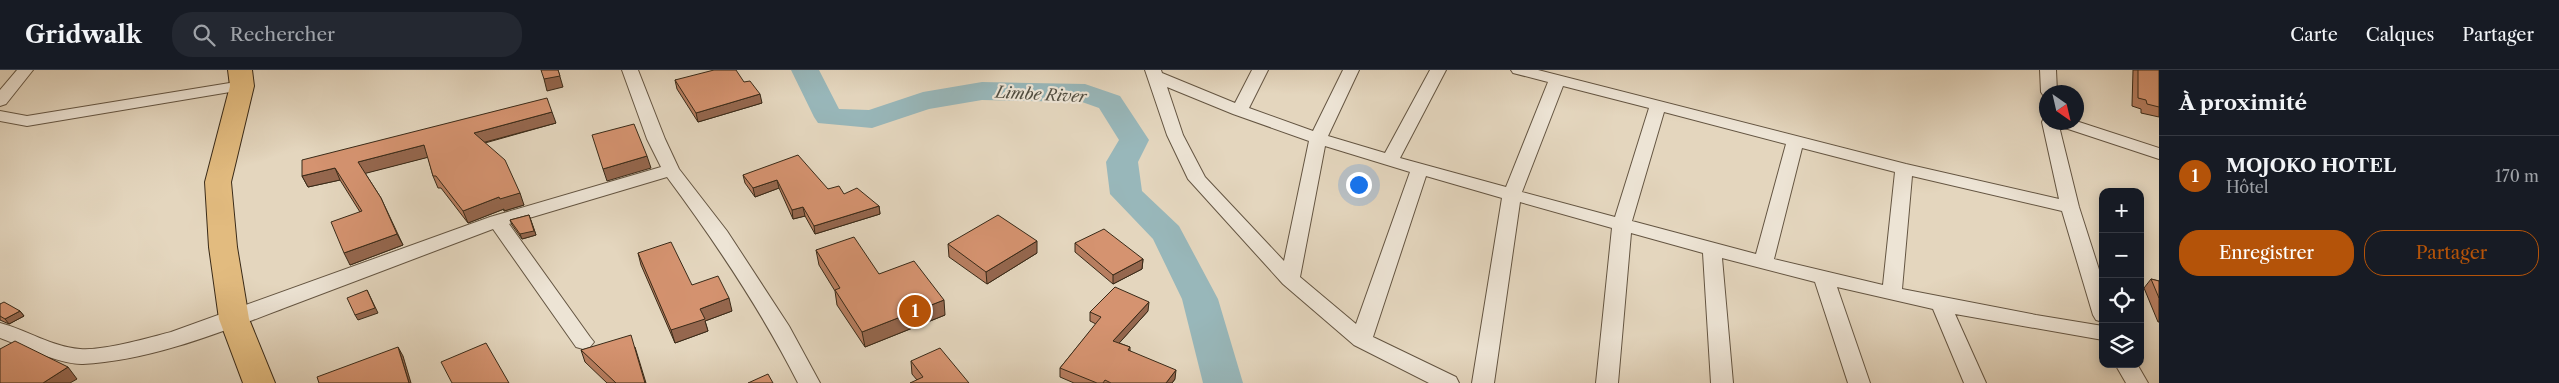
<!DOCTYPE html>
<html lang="fr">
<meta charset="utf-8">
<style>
:root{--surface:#171b24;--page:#242831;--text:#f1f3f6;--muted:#9ea1a6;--line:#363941;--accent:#b45309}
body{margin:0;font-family:"Libre Caslon Text",serif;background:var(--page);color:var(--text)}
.controls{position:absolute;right:15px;bottom:15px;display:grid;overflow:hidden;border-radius:10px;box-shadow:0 2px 12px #0003}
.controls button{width:45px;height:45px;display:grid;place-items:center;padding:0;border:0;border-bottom:1px solid var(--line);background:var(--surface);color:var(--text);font:25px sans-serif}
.compass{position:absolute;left:2039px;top:15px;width:45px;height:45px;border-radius:50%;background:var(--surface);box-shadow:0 2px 12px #0003;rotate:146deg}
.you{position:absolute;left:1358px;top:114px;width:18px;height:18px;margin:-12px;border:4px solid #fff;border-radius:50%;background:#1a73e8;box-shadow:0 0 0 8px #1a73e833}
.badge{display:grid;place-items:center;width:32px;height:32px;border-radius:50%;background:var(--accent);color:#fff;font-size:16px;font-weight:700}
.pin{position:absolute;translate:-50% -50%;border:2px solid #fff;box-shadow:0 1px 5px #0006}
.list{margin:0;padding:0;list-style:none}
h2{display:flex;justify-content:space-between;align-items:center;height:65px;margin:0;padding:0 20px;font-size:21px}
h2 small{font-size:16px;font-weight:400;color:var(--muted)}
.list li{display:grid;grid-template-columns:32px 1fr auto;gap:15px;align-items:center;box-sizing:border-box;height:80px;padding:0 20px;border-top:1px solid var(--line)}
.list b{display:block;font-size:19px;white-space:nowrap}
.list p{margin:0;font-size:16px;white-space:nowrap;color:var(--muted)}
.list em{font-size:16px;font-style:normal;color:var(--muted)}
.actions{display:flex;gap:10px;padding:15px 20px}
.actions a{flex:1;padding:11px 0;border:1px solid var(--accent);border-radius:20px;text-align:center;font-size:18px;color:var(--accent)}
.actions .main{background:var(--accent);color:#fff}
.icon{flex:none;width:28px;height:28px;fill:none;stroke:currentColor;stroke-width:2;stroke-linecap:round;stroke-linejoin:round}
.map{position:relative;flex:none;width:2159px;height:313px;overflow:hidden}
header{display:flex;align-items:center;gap:30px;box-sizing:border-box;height:70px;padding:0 25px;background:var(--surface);border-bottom:1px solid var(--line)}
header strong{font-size:24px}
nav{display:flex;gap:28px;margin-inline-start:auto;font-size:18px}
.search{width:350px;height:45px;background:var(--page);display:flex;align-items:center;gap:12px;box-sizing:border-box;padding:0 18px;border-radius:20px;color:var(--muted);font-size:19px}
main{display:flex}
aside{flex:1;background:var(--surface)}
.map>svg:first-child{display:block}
</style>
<header>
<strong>Gridwalk</strong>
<div class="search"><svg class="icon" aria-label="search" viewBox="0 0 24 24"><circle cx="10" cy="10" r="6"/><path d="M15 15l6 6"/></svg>Rechercher</div>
<nav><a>Carte</a><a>Calques</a><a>Partager</a></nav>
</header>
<main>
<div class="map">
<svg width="2159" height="313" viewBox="0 0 2159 313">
<rect width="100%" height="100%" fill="#e4d6be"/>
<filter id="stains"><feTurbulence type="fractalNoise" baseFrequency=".004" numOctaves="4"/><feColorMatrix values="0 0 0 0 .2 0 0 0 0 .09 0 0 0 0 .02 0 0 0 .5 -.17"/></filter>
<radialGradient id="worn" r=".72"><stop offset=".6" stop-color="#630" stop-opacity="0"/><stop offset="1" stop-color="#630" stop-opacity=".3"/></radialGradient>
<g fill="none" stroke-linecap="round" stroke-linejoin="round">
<!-- river -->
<path fill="#98b7ba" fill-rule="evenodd" d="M791 0H819L839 39 869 40 923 22 982 12 1085 14 1120 26 1149 70 1138 92 1142 121 1179 156 1218 229 1243 313H1203L1182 229 1153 169 1110 124 1106 92 1119 70 1099 38 1082 32 982 30 929 39 872 58 818 53 814 47Z"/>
<!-- minor casing -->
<g stroke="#645542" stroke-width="2">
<path id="minor" d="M17 0H33L6 34 0 36V20Z
M622 0H638L665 69 679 99 727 161 789 256 820 313H798C761 240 716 173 667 107L509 154 590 267 594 272 590 277 583 279 576 277 493 159C424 185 356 211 287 237 224 261 151 291 83 294 61 295 21 276 0 268V253C27 260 52 277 80 279 103 281 148 268 171 262L490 147 661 97 647 69Z
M1145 0H1161L1162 3 1235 33 1252 0H1268L1249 38 1313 61 1343 0H1359L1328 66 1385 83 1430 0H1446L1400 88 1506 117 1548 12 1513 3 1511 0H1538L1906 94 2059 129 2042 52 2044 48H2046V52L2076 51 2159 78V89L2059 56 2079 137 2103 212V252L2096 250 2093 245 2062 141 1912 106 1902 219 2036 245 2103 256V270L1955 244 1986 313H1964L1933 239 1837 217 1870 313H1848L1815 212 1722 188 1733 313H1711L1703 183 1631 163 1618 313H1596L1612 158 1520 132 1494 313H1472L1502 128 1426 106 1373 267 1456 307 1459 313H1429L1354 275 1283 214 1188 109 1167 65ZM1563 16 1649 38 1615 147 1522 122ZM1167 17 1233 44 1309 71 1284 191 1205 107 1183 65ZM1664 42 1786 74 1756 184 1632 151ZM1325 76 1410 102 1356 254 1300 207ZM1802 78 1895 102 1883 215 1774 189Z
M2040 0H2056L2057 22H2046V26L2043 25 2041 22Z
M242 11 250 16 248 19 27 56 0 51V41L27 46Z
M2115 294H2137L2148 313H2126Z"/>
</g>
<!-- trunk casing -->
<g stroke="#392a18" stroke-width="2">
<path id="trunk" d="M228 0H252L254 16 231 112 237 177 249 249 275 313H243L219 249 209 177 205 112 230 16Z"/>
</g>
<!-- minor -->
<use href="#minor" fill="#ede4d5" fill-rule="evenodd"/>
<!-- trunk -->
<use href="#trunk" fill="#e2bb7f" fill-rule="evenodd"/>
</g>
<!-- wall -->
<path fill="#b77e60" stroke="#392a18" d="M2133 0H2159V47L2141 43V39L2132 36Z
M675 10 744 12 762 33 698 52 677 19Z
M556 53 485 73 524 135 504 141V139L468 153 441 118H438L433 106 428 87 365 103 381 128 403 175 350 195 360 142 340 110 308 117 302 106Z
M743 105 828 119 879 136 880 144 815 164 805 146 793 149 779 118 755 127 745 113Z
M529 145 536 165 522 169 512 155 510 150Z
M1075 173 1143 189 1142 199 1113 214 1075 182Z
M948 174 1037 183 987 214 949 187Z
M816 180 879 204 945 245 865 277 837 235 835 221 819 195Z
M638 183 692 215 732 241 705 251 708 261 675 273 641 195Z
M2151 209 2159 211V252H2158L2144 218Z
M0 234 20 241 24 246 9 254 0 250Z
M1148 241 1119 273 1130 277V281L1175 309 1172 313H1074L1060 307V298L1096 254 1090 251V242Z
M635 277 646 313H607L585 292 581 280Z
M911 291 969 313 917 310 912 304Z"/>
<!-- shaded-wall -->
<path fill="#95674e" stroke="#392a18" d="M558 0 563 17 547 21 544 9Z
M760 24 762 33 698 52 696 43Z
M552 42 556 53 478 74 474 63Z
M424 75 429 87 363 104 358 92Z
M647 86 651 98 607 111 603 99Z
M335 98 340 110 308 117 302 106Z
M777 110 779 118 755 127 753 118Z
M520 123 524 135 504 141V139L468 153 463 141 499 127Z
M879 136 880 144 815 164 814 156Z
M803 137 805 146 793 149 792 140Z
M529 145 536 165 522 169 520 164Z
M397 164 403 175 350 195 344 183Z
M1037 171V183L987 214 986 202Z
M1143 189 1142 199 1113 214V205Z
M367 220 378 243 358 250 355 245Z
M729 228 732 241 705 251 708 261 675 273 671 260 700 239Z
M944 230 945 245 865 277 862 262Z
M1149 232 1148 241 1113 280V271Z
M20 241 24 246 9 254 5 249Z
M398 277 403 286 411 313H409Z
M68 297 77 309 70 313H43Z
M1176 300 1175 309 1172 313H1166Z"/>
<!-- building -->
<path fill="#d59370" stroke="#392a18" d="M541 0H558L560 6 544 9Z
M714 0H736L744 12 750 11 760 24 696 43 675 10Z
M2138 0H2159V37L2147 34 2146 30 2138 28Z
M547 28 552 42 474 63 505 90 520 123 500 129 499 127 463 141 436 106H433L424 75 358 92 381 128 397 164 344 183 331 152 362 141 335 98 302 106V90Z
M634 54 647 86 603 99 592 65Z
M798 85 828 119 839 116 844 124 857 118 879 136 814 156 803 137 792 140 777 110 753 118 743 105Z
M529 145 534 161 520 164 510 150Z
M998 145 1037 171 986 202 948 174Z
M1104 159 1143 189 1113 205 1075 173Z
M854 167 879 204 914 191 944 230 862 262 835 220 840 218 816 180Z
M671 172 692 215 718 206 729 228 700 239 705 249 671 260 638 183Z
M2151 209 2159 211V228Z
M1115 217 1149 232 1113 271 1130 277 1128 280 1176 300 1166 313H1111L1105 310 1103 313H1097L1060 298 1101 247 1090 242Z
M367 220 375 238 355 245 347 228Z
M4 232 20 241 5 249 0 246V234Z
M631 265 645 313H616L581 280Z
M15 271 68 297 43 313H0V279Z
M486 273 509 313H452L441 292Z
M398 277 409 313H319L317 307Z
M940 278 969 313H910L923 307 911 291Z
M768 304 773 313H748Z"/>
<g text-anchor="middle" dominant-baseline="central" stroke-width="4.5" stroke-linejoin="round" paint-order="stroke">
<!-- water labels -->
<g font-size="16" font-style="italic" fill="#514d40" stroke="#ede4d5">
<text transform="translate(1041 24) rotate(3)">Limbe River</text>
</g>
</g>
<rect width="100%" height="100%" filter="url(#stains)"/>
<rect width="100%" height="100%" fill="url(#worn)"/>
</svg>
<div class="controls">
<button>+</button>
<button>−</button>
<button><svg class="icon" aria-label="locate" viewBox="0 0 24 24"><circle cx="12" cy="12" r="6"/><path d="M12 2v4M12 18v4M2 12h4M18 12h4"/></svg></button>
<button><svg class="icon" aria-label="layers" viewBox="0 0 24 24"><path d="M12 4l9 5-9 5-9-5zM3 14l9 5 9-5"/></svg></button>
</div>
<svg class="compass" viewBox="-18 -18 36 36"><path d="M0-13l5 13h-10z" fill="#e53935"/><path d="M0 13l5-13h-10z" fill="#9ea1a6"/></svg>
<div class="you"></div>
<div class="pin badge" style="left:915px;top:241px">1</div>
</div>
<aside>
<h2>À proximité<small></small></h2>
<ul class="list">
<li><span class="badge">1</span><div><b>MOJOKO HOTEL</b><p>Hôtel</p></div><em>170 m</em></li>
</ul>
<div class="actions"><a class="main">Enregistrer</a><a>Partager</a></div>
</aside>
</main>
